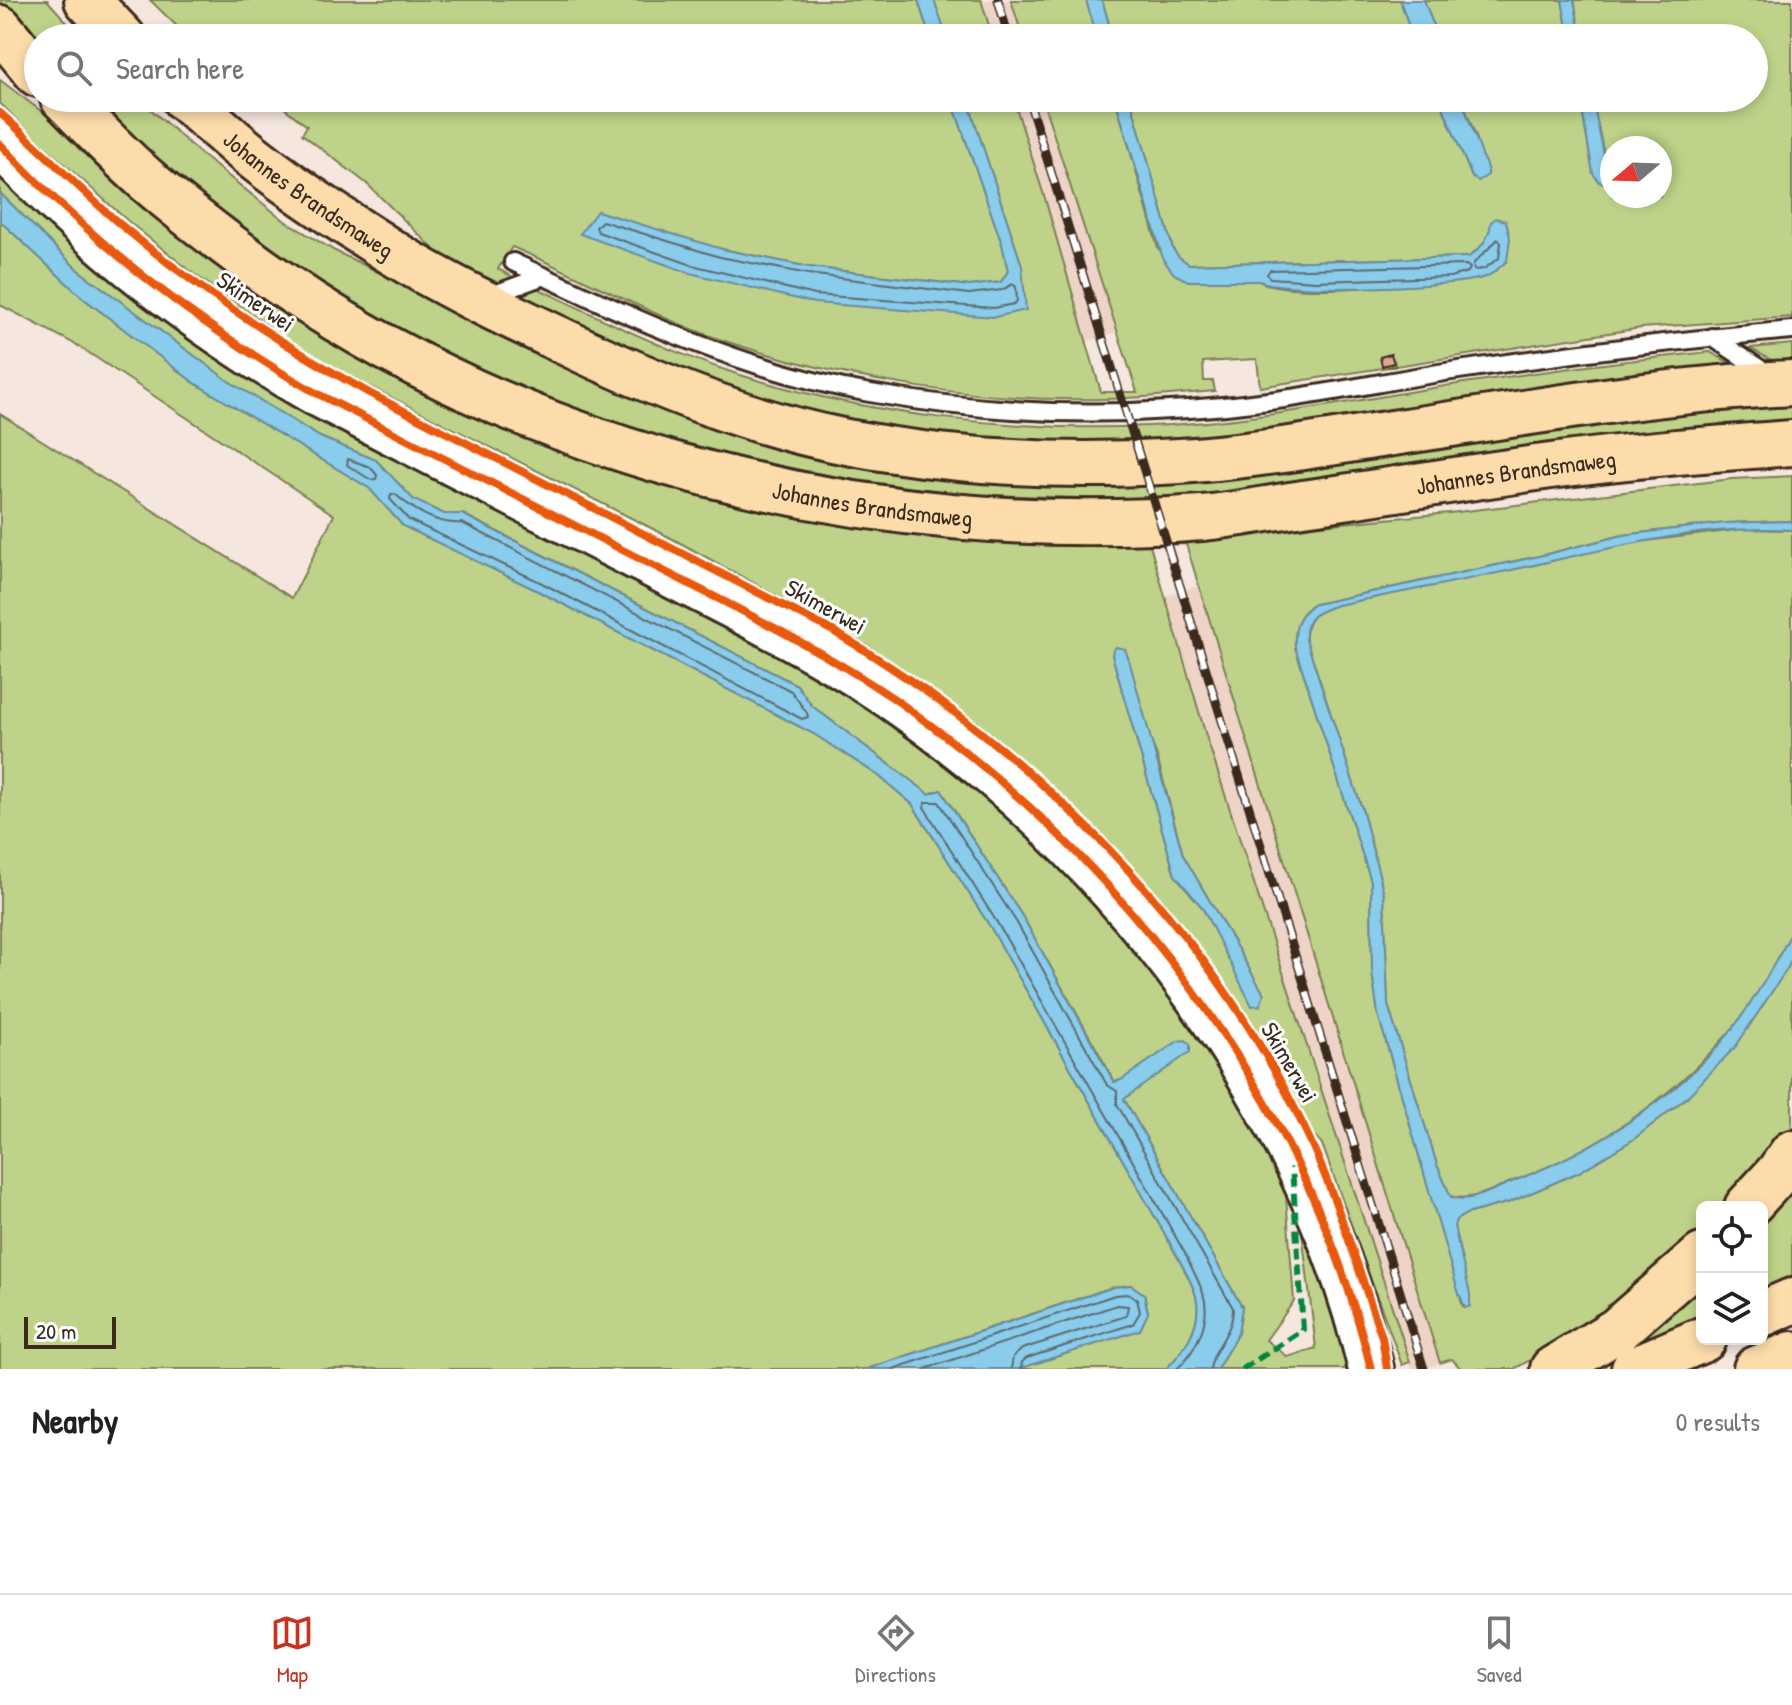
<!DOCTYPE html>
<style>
:root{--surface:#fff;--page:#f2f2f2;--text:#202124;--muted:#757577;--line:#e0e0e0;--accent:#c8321e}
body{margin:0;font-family:"Patrick Hand",sans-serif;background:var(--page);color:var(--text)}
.controls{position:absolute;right:24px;bottom:24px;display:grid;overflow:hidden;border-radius:12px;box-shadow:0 4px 12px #0003}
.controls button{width:72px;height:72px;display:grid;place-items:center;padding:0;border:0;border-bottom:2px solid var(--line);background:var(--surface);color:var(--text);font:40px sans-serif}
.compass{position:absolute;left:1600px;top:136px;width:72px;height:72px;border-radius:50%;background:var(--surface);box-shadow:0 4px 12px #0003;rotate:251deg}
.scale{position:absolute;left:24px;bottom:20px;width:92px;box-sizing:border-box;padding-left:8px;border:4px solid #3b2a1e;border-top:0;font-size:22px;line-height:28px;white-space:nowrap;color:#3b2a1e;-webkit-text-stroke:6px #fff;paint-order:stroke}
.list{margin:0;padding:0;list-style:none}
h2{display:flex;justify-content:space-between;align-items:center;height:104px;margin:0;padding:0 32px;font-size:34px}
h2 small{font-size:26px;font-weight:400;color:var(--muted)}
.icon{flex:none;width:44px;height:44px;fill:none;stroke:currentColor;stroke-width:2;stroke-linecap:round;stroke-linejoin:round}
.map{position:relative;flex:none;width:1792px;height:1369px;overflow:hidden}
.search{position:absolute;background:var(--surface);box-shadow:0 4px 12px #0003;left:24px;right:24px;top:24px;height:88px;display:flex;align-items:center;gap:20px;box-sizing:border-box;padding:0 28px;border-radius:44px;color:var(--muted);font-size:30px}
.sheet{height:224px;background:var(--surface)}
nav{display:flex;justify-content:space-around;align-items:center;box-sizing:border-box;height:112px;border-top:2px solid var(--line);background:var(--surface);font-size:22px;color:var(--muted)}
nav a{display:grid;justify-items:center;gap:4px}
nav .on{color:var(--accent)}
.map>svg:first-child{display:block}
</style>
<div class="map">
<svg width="1792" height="1369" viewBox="0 0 1792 1369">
<defs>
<filter id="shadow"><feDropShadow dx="7" dy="7" stdDeviation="2" flood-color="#0004"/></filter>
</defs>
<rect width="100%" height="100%" fill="#f5e6de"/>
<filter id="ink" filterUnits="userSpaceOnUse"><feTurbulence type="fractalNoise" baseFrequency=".0125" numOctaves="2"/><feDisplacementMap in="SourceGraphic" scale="16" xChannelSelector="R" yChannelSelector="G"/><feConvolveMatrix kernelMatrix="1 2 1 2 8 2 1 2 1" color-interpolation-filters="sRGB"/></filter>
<g filter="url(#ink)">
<!-- built -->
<path fill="#eed4c7" d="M981 0H1011L1023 38H993Z
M1013 98H1042L1117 332 1085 342 1046 202Z
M1198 586 1440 1363 1425 1369H1412L1207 739 1165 596Z"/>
<!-- green -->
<path fill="#bed389" stroke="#7c7e54" stroke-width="2" fill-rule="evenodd" d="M0 0H47L81 38H38V48Z
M150 0H918L930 38H189Z
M934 0H981L993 38H947Z
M1011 0H1086L1097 38H1023Z
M1102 0H1400L1413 38H1113Z
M1424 0H1562L1569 38H1438Z
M1574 0H1792V317L1641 328 1260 387 1257 359 1203 362 1204 381H1213L1215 391C1179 394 1142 398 1106 399 981 402 853 382 734 344 658 320 586 278 512 247L498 269 513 277 487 286 442 257 366 183 302 134 307 126 274 100 268 108 256 98H951L1002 244 1008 271 1001 282 970 286 809 267 722 249 581 234 995 317 1022 266 967 98H1013L1046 202 1101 392H1137L1042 98H1115L1158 248 1188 281H1259C1296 300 1441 280 1488 276L1490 231 1483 245 1469 257 1189 264 1179 257 1173 249 1130 98H1439L1472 177 1477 139 1461 98H1580L1593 173 1609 178 1592 98H1754V38H1581ZM1612 148H1660V196H1612Z
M0 80 66 130 506 425 1193 537 1449 513 1732 479 1792 476V521L1725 523 1623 535 1539 556 1311 605C1297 617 1294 629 1295 647L1371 881 1372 972 1378 1014 1463 1307 1454 1225 1456 1220 1466 1214 1510 1202 1579 1172 1634 1139 1687 1097 1787 969 1792 959V1131L1740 1202 1736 1207H1702V1241L1614 1314 1514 1369H1461L1452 1359 1440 1363 1186 544 1150 545 1207 739 1410 1362 1402 1365 1322 1144 1311 1132 1287 1083 1231 990 1206 956 1108 840 981 727 869 646 673 539 319 361 194 274 130 223 32 135 0 103ZM1112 655 1156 753 1183 855 1264 994 1260 1005 1225 951 1202 907 1175 875Z
M86 98H138L203 156 285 221 335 251 419 292 845 459 1521 432 1792 400V424L1173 501 990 495 989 499 904 493 688 450 523 393 336 298 192 194Z
M0 165 27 194 808 664 932 749 1030 831 1157 968 1284 1170 1294 1301 1266 1340 1288 1357 1316 1348 1302 1232 1360 1369H1217L1238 1333 1242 1307 1124 1099 1126 1095 1121 1080 1115 1082 1024 919 941 790 929 794 812 706 797 685 463 514H444L414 500 376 460 320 437 230 382 78 270 0 193Z
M0 221 83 298 193 382 369 488 403 526 536 590 814 734 879 776 912 804 991 928 1180 1261C1185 1272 1193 1284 1196 1296 1203 1325 1185 1350 1166 1369H1018L1140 1330 1148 1312 1144 1294 1131 1285 1113 1287 867 1369H0V414L292 598 334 515 77 345 0 305Z
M537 288C602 319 668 352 737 374 868 415 1010 432 1148 426 1255 422 1359 399 1464 383 1546 371 1628 360 1710 352L1741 369 1251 435 1154 442 1012 444 853 424 724 389 511 299Z
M1792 344V365L1782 366 1750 348Z
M1744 529 1792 530V932C1773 967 1754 1005 1727 1035 1668 1101 1596 1150 1513 1181 1495 1188 1470 1203 1450 1196L1437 1165 1388 1005 1384 894 1363 812 1306 639C1305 616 1317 612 1337 605L1534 565 1621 544Z
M1792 1174V1278L1762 1292V1213Z
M1702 1275V1318L1590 1368Z"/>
<!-- water -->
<path fill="#8accec" stroke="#6a8b9a" stroke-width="2" d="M918 0H934L947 38H930Z
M1086 0H1102L1113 38H1097Z
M1400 0H1424L1438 38H1413Z
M1562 0H1574L1581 38H1569Z
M951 98H967L1022 266 1026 310 995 317 814 303 690 273 580 234 597 211 722 249 809 267 970 286 1001 282 1008 271 1002 244Z
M1115 98H1130L1173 249 1179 257 1189 264 1469 257C1482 247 1489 239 1491 222L1496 218 1506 221 1510 238 1507 261C1501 266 1494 273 1488 276 1462 288 1283 293 1259 281H1188L1174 274 1163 259Z
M1439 98H1461L1488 171V175L1478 181 1472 177Z
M1580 98H1592L1609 178 1603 183 1599 182 1593 173Z
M0 193 78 270 230 382 320 437 376 460 414 500 444 514H462L797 685 812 706 929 794 941 790 1024 919 1114 1082 1121 1080 1178 1041 1186 1040 1190 1045V1052L1124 1099 1242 1307 1238 1333 1217 1369H1166C1185 1350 1203 1325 1196 1296 1193 1284 1185 1272 1180 1261L991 928 912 804 879 776 814 734 536 590 403 526 369 488 193 382 83 298 0 221Z
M1792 521V530C1704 524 1619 546 1534 565 1468 580 1402 592 1337 605 1317 612 1304 616 1306 639L1363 812 1384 894 1388 1005 1437 1165 1451 1197C1470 1204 1496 1188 1514 1181 1592 1151 1678 1098 1730 1032 1754 1001 1773 967 1792 932V959L1787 969 1736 1046 1687 1097 1634 1139 1579 1172 1510 1202 1466 1214 1456 1220 1454 1226 1470 1294V1306L1465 1308 1458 1291 1378 1014 1372 972 1371 881 1295 647C1294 629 1297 617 1311 605L1539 556 1623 535 1725 523Z
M1116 647 1125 649 1129 660 1183 855 1264 994 1260 1005 1252 1006 1202 907 1175 875 1112 655 1113 650Z
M1131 1285 1144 1294 1148 1313 1140 1330 1018 1369H867L1114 1287Z"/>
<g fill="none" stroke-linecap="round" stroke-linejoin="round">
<!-- shore -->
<path stroke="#5b6b70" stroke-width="2" d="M602 221 720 257 808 274 969 294 1002 290 1013 284 1016 287 1017 301 1014 304 994 308 815 295 692 265 598 232 596 227Z
M1498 239 1501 243 1499 258 1484 269 1474 270 1473 264Z
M1466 265 1470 268 1468 272 1450 277 1316 281 1270 278 1267 274 1270 270Z
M348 459 370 467 377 475 376 479 371 480 347 465Z
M391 494H395C413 510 437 525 462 523L791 691 807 713 808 717 802 719 540 582 409 520 390 499Z
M893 1369 1115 1295 1129 1294 1137 1299 1140 1312 1133 1324 1027 1358 1022 1362 1021 1369
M925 1369 1117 1305 1128 1306 1126 1316 1022 1349 1013 1357 1011 1369
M1177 1369C1196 1351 1212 1320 1203 1293 1199 1281 1192 1269 1187 1257L998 924 924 807 926 802H939L1017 923 1107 1085 1117 1091V1104L1233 1308C1233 1335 1213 1346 1210 1369"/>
</g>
<!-- building -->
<path fill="#ddaa91" stroke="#3b2a1e" stroke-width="2" filter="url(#shadow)" d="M1391 354 1394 363 1382 366 1380 357Z"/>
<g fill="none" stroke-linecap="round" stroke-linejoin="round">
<!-- lane casing -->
<g stroke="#3b2a1e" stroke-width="22">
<path id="lane" d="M513 262C628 316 743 371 870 393 1004 417 1142 418 1277 400 1335 392 1393 380 1452 371 1565 354 1678 340 1792 330
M489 296 544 276
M1712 337 1768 374"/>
</g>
<!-- secondary casing -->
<g stroke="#3b2a1e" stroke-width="50">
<path id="secondary" d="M0 144C92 242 199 326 316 393 427 450 538 507 650 564 732 606 816 646 893 698 1121 856 1306 1097 1371 1369"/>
</g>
<!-- primary casing -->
<g stroke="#3b2a1e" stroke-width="50">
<g id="primary">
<path d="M87 0 123 38"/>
<path d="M0 28 38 74"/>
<path id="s1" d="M63 98C91 126 119 156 149 182 184 212 222 241 259 268 525 459 878 543 1202 518 1236 515 1270 508 1303 503 1386 491 1469 477 1551 466 1631 455 1712 449 1792 443"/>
<path id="s2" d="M184 98C202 113 219 128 236 143 284 183 338 218 390 251 446 286 506 314 565 342 655 385 749 423 847 442 956 463 1070 468 1180 461 1243 457 1305 447 1367 437 1508 416 1650 390 1792 383"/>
</g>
</g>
<!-- highway casing -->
<g stroke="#3b2a1e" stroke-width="50">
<path id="highway" d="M1747 1207 1778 1173 1792 1153
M1762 1314 1792 1301
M1553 1369 1617 1330 1702 1256
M1634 1369 1704 1339
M1756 1369 1792 1354"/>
</g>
<!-- lane -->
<use href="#lane" stroke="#fff" stroke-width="16"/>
<!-- secondary -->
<use href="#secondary" stroke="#fff" stroke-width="44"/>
<!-- primary -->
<use href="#primary" stroke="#fddcac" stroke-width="44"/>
<!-- highway -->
<use href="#highway" stroke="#fddcac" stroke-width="44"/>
<!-- rail casing -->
<g stroke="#3b2a1e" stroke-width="9">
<path id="rail" d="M998 0 1009 38
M1028 98 1424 1369"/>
</g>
<!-- rail -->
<use href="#rail" stroke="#fff" stroke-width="6" stroke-dasharray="18" stroke-linecap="butt"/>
<!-- quiet -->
<path stroke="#00873e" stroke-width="6" stroke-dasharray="12 6" stroke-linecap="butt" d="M1242 1369 1303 1330 1292 1167"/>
<!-- cycleway casing -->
<g stroke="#fff" stroke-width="13">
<path id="cycleway" d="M0 113C41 149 79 189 121 225 198 290 281 344 369 393L833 631C1032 749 1211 926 1309 1138 1338 1202 1359 1271 1382 1337L1387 1369
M0 144C92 242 199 326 316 393 427 450 538 507 650 564 732 606 816 646 893 698 1121 856 1306 1097 1371 1369"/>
</g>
<!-- cycleway -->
<use href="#cycleway" stroke="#e8590c" stroke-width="8"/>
</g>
</g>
<g text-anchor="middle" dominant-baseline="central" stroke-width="6" stroke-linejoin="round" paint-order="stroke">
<!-- street labels -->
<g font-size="24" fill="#3b2a1e" stroke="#fff">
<text stroke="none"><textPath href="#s2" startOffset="158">Johannes Brandsmaweg</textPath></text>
<text transform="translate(256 301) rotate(34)">Skimerwei</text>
<text stroke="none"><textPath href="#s1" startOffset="1572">Johannes Brandsmaweg</textPath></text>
<text stroke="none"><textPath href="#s1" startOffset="924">Johannes Brandsmaweg</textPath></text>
<text transform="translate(826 606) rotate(29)">Skimerwei</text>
<text transform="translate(1290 1062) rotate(60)">Skimerwei</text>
</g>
</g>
</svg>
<div class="controls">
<button><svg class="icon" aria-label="locate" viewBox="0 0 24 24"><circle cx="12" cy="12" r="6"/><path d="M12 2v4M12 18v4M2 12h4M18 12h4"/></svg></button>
<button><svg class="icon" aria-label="layers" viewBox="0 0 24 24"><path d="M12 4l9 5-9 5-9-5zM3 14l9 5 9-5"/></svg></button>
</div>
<svg class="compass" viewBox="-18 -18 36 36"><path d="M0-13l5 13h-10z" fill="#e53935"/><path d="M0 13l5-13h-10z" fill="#757577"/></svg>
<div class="scale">20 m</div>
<div class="search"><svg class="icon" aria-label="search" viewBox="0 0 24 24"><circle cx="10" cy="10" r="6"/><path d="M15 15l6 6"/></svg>Search here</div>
</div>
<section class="sheet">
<h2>Nearby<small>0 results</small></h2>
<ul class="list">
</ul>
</section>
<nav>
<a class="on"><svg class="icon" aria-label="map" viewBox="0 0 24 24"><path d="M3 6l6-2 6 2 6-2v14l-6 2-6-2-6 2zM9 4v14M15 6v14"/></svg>Map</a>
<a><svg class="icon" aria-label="directions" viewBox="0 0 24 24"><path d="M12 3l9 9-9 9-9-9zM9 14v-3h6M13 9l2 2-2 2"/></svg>Directions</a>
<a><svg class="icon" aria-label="saved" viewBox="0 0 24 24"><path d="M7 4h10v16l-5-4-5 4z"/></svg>Saved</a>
</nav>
